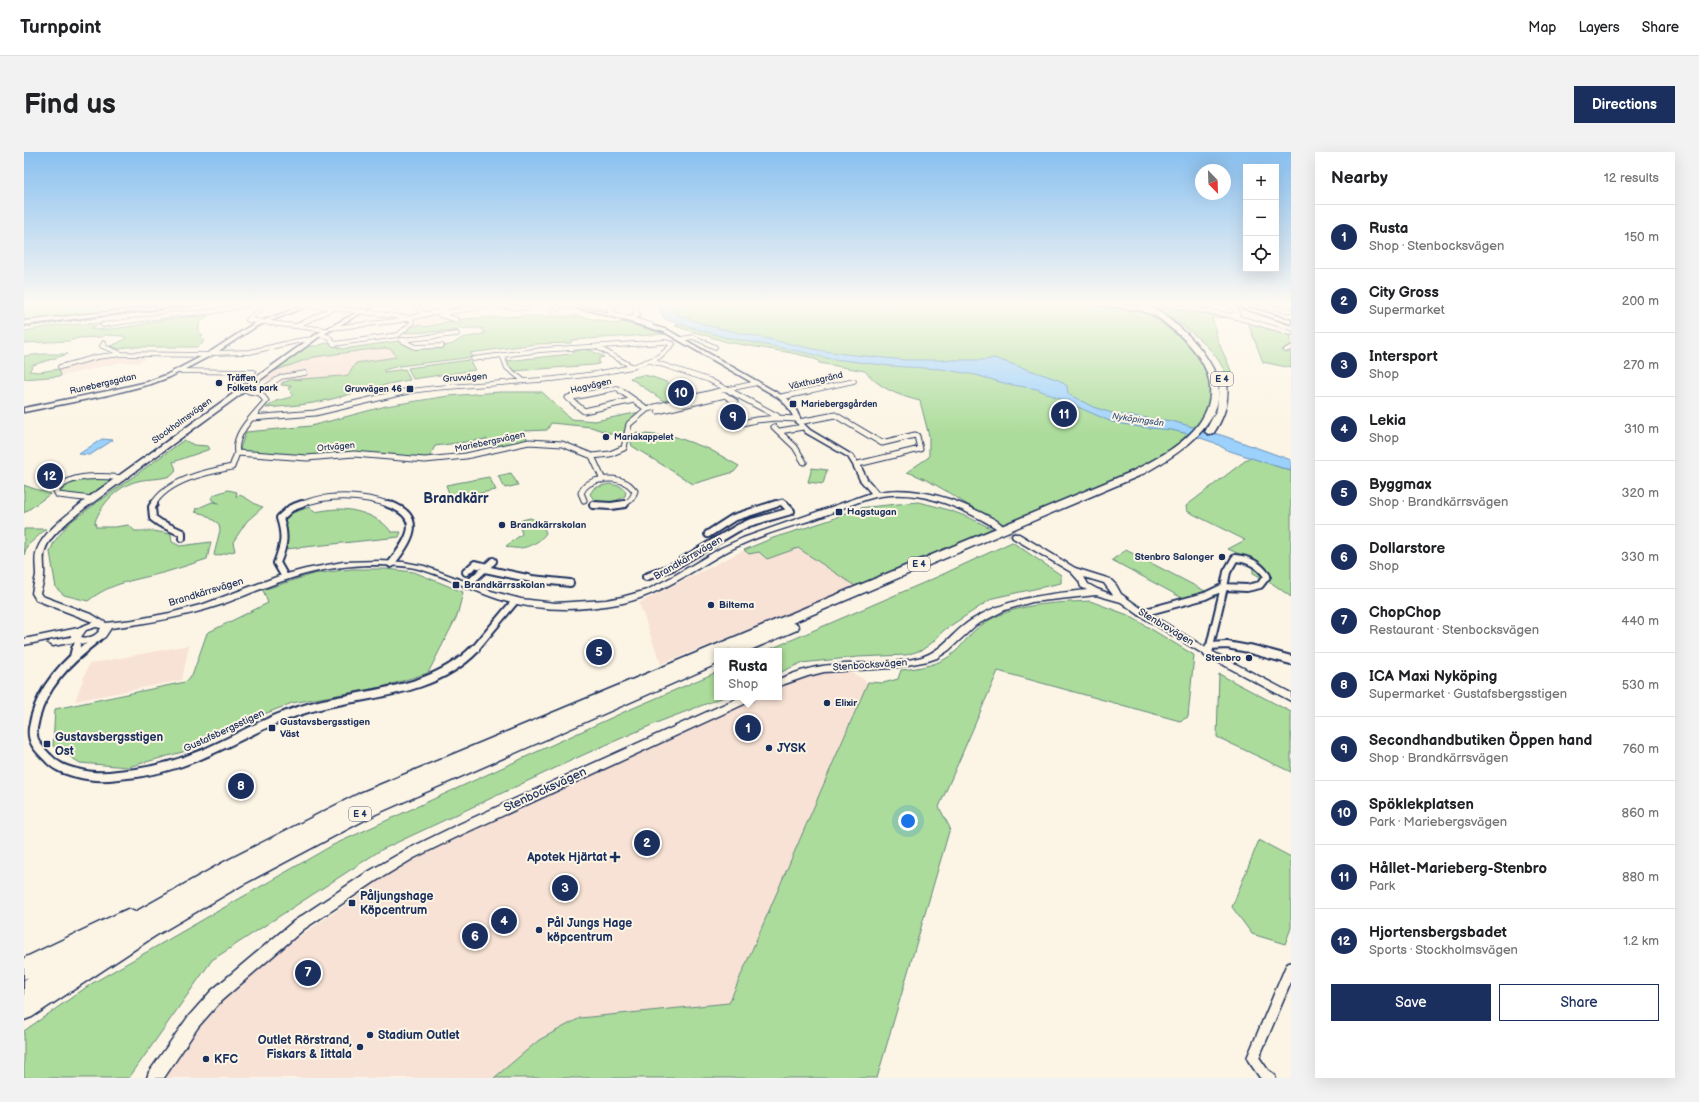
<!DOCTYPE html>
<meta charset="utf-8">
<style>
:root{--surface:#fff;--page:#f2f2f2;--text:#202124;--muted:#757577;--line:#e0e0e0;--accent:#1b2f5e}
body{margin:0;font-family:"Balsamiq Sans",sans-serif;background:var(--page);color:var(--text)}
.controls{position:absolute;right:12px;top:12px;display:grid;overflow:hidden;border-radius:0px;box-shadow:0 4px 16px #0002}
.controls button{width:36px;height:36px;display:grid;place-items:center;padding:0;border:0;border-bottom:1px solid var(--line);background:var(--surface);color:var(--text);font:20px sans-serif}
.compass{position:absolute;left:1171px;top:12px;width:36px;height:36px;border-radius:50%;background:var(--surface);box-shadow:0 4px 16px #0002;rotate:157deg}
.you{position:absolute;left:884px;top:669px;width:14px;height:14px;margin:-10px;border:3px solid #fff;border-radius:50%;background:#1a73e8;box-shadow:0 0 0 6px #1a73e833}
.badge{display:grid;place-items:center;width:26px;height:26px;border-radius:50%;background:var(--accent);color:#fff;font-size:13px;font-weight:700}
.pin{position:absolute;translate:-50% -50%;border:2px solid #fff;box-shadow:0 1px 4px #0006}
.popup{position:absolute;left:690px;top:496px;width:68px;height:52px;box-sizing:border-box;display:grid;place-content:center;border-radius:0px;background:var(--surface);filter:drop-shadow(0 1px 3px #0005);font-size:13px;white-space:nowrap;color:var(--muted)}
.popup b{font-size:15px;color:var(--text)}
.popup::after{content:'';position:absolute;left:50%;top:100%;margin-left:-8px;border:8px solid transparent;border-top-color:var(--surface)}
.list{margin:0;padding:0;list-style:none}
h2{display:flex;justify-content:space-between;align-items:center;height:52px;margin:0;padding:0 16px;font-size:17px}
h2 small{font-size:13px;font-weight:400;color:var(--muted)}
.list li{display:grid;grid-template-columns:26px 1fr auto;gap:12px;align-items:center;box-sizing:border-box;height:64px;padding:0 16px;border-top:1px solid var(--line)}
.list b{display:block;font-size:15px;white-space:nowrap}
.list p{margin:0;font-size:13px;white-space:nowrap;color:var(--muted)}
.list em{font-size:13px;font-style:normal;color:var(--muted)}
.actions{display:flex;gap:8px;padding:12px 16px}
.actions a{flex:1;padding:9px 0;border:1px solid var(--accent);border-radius:0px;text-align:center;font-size:14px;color:var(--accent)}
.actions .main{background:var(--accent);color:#fff}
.icon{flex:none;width:22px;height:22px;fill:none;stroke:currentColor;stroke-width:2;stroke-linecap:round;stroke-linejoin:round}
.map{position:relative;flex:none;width:1267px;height:926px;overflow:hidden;border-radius:0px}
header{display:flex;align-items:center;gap:24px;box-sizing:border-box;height:56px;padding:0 20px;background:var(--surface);border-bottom:1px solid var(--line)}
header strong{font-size:19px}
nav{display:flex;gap:22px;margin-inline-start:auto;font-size:14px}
.intro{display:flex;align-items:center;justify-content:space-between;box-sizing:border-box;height:96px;padding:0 24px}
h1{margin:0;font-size:28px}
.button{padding:10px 18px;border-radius:0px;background:var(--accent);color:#fff;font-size:14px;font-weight:700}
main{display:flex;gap:24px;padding:0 24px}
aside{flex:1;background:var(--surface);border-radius:0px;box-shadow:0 4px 16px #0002}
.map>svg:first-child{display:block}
</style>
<header>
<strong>Turnpoint</strong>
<nav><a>Map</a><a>Layers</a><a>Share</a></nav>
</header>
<div class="intro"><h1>Find us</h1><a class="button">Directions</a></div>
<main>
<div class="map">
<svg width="1267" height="926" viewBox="0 0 1267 926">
<rect width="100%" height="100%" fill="#fcf5e5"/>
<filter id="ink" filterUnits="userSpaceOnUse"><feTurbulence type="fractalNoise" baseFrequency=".025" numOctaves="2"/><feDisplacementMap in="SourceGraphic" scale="8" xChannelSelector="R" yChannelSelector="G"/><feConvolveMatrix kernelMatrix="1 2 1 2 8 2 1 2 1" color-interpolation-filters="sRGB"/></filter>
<g filter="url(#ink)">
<!-- built -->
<path fill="#f8e2d5" d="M412 164 434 169 401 175 396 172 389 173 394 166Z
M362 196 368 198 372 205 333 211 324 223 318 224 266 228 258 231 238 229 247 220 291 205Z
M98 203 128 204 113 211 98 210 37 224 35 217 74 206Z
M774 396 831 434 752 467 637 512 615 451 720 398 725 402 735 400 743 407Z
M165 493 158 528 51 549 65 512Z
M823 518 844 530 705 851 556 866 515 888 470 926H138L171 875 205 839 273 786 336 743 349 730 392 704 612 600 733 545H755V535L770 528 786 523Z"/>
<!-- green -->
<path fill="#acdc9b" stroke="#64867c" d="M0 152H41L40 155 98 152H153L0 170Z
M649 152H1070L1109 157 1125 162 1169 195 1184 218 1187 230V248L1178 271 1147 300 1111 320 977 375C950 358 912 329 883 320L905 305V284L896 249C875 244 855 236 841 219L795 211V209L786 205 768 201 703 190 651 174 668 169 652 162Z
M1133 155 1204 165 1188 166V167C1191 173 1191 179 1193 186 1198 200 1206 213 1210 228L1203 226C1193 194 1158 174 1133 155Z
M184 164 175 171V181L179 183 177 185 180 188 178 192 172 195H103L95 197 86 194 94 191 102 186 99 184 81 183 78 185 55 186 45 189 0 191V179L29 174 90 170 67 175 66 177C89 179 112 173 134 169 151 166 167 164 184 164Z
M500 164H555L592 172 598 170 641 182 548 188 547 191 512 192 446 201 450 205 375 214 360 218V220L381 217 386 228C358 232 332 241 304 248 284 253 263 254 242 256L252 249 267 245 269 243 264 236 268 234 257 233 258 231 266 228 318 224 324 223 332 211 372 205 368 198 362 196 349 197 290 205 247 220 284 194H293L302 191 311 192 313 195 319 197 375 189 385 194H420L429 192 438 186 455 183 461 181 457 176H445L428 179 380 181C387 175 392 170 401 175L438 167Z
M1224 171 1267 183V193L1258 198 1267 201V216L1239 210Z
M559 197 566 198 580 205 575 206V212L569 213 490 219 483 214 481 209 547 202 554 198Z
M20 202H44L9 213 5 219 15 220 35 217 37 224 0 227V204Z
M445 208 451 218 389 227 384 216Z
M619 223C638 226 654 237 673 241L640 249 606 226Z
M476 240H518L547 267 571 269 616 260 603 271 599 286 567 275 527 271 523 278 500 279 504 289 473 295 463 287 411 294 405 306 347 301 289 305 217 299 216 296 222 280 287 274 362 254 424 244Z
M611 281 652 285 685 297 715 314 710 320 669 332 608 294 606 286Z
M160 288 170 293 184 294 186 297 149 310C151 315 154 319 148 323 138 328 125 326 114 329 95 333 77 352 71 370L72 375H91L104 373 111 379H129L147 382 148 390 156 394 187 390 183 407C170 411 156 416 142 420 113 428 87 430 64 449L40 443 32 436 26 400 30 390 45 371Z
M1226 305 1267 319V445L1249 432 1229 421V413L1220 404 1204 397 1221 388 1163 359 1162 354Z
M788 316 803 318 799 332 784 330Z
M487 321 494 333 481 336 474 324Z
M465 325 472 338 427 347 422 333Z
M61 326 88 328 64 344 32 342 33 338 45 331Z
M585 332 596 334 602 339 601 344C591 351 572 354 566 342L570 336Z
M0 333 2 334 26 342 0 361Z
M204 338 213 340 212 345 215 343C225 346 228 352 239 355L223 369 209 390 211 399 192 404 190 403 196 378 195 372 180 362 171 360 173 359 172 357 188 350 195 351 189 349 187 346 192 342Z
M894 350C921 356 943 363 968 377L831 434 774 396 743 407 735 400 725 402 720 398 749 386 806 368 834 356Z
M286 355 290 360C298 359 306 357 315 357 332 357 358 365 367 380H377L375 385 262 397C266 386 259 376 262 364L271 360Z
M506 366C515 369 519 372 522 381 514 393 496 400 482 394L498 382 495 372 498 368Z
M0 377H22L3 394 0 403Z
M988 390 1037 423V431L969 446 920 478 909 490 898 498 882 503 834 505 777 511 755 521V499H742L913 425Z
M1102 398 1181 439 1160 447 1088 408Z
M328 417H362L390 420 439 440 433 464 404 521 358 535 268 551 233 565 162 599 104 615 56 611 29 594 31 557 161 530 168 524 183 481 244 451 239 438 289 422Z
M1066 449 1104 463 1170 503 1164 565 1156 569 974 519 915 655 926 676 853 926H470L515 888 556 866 705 851 844 530 859 531 874 527 877 518C895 516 917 513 931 500 941 491 946 480 959 472 990 451 1030 451 1066 449Z
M693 520V545H700L637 569 559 603 357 698 188 808 105 926H0V879L67 832 309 693 600 560Z
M1195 522 1267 560V620L1193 585Z
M1235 688 1267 705V776L1261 792 1228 782 1208 755Z"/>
<!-- water -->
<path fill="#9cd1fb" stroke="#6890bc" d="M633 152H649L652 162 685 174 794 198 821 202 881 208H962L970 206 1035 228 1043 234 1044 242 1069 255 1091 262 1148 269 1200 284 1267 308V319L1203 298 1191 291 1165 282 1147 278 1116 275 1088 270 1013 237 983 232 952 223 917 217 866 214 802 206 783 201 700 185 643 168 639 165Z
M78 287 89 288 66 303 55 302Z"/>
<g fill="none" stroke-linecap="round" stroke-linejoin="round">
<!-- tertiary-tunnel -->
<path stroke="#cfcdca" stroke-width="8" stroke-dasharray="8 4" stroke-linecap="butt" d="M975 374 992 384"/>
<!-- minor-far4 casing -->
<g stroke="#1b2f5e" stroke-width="5.5">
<path id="minor-far4" d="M241 152 224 168 302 178
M278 152 387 166 388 171 374 183 310 192 305 185 296 182
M389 152 401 163
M574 152 591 156 586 159V161L627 173
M1141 152 1205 163 1267 181
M548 154 553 152
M1242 154 1267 159
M418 158 433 152
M529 159 540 153
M416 163 433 168
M1207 164 1214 162 1208 152
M608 166 615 163 611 160 613 155 612 152
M79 173 152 162 187 160 226 152
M272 174 308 157
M307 176 372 169 412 160 422 161 465 153 504 156
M657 187 669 185 691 195
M377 188 391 195 418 194
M378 188 433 182
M80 191 78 194 98 202
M573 195 609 215
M1262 198 1267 196
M188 201 226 200 273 189 288 187
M478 203 483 216 500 229
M627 209 685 228 708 240
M36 215 73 205 98 202 186 203
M155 219 230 220 209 236 232 240
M234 240 257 225 281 221
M379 240 411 236 529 227 571 222 608 215 635 205 649 192 641 190 517 198 449 207
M574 240 593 236 599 240
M691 240 733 231
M780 240 830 229"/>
</g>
<!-- minor-far3 casing -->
<g stroke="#1b2f5e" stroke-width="7">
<path id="minor-far3" d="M225 239 236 241 242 249C231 263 209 281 213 301L283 306 330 302 401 308 442 304 505 290 538 292 568 304 586 302 600 296 605 272 623 257 696 239
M579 239 544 246 560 259 610 248
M597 239 610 248
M706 239 753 264 752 266 732 268 709 273
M234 240 235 239
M757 245 785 239
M610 248 623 257
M634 259 701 243 711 250
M228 266 291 261 384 239
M752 266 773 267
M775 270 811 263 858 291 891 283 893 284 896 297 834 312
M750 275 771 295 780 310
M756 279 779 275
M568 304 579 328
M68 347 34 343 32 339C46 321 77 324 98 326
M560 348 557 341C563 325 591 324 604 332 607 334 609 337 611 339 609 347 605 351 597 353
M129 353C143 328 182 320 208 315L213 301
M276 353C304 341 338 343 367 353
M749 353 758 350 761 353"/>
</g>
<!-- minor-far2 casing -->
<g stroke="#1b2f5e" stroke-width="10">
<path id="minor-far2" d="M130 352 128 355 129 366 136 371 158 381V386
M364 352C403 365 384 390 367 412
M569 353 587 354 601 352
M684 382 709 366 752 352
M1211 406C1225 407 1235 412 1243 424L1236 433 1223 436 1200 435 1203 420Z
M461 417 508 427 546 431
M442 420 451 412 463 415
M261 425 253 411C260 393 262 385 256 366L267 356 278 352
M622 425 648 415 714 376 725 371 767 359 760 352
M443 433 469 409
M1118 461 1181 444 1200 435
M1185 494 1203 493 1230 498
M52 498 54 488
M59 498 74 486
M450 498 491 449
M1185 498 1200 435"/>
</g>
<!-- minor-far1 casing -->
<g stroke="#1b2f5e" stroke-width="12">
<path id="minor-far1" d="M60 497C35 517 14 544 9 576 7 590 15 597 24 606 32 615 41 618 53 621 67 625 80 625 94 623 123 621 150 614 176 603 203 592 228 577 255 566 271 560 288 554 304 551 356 540 412 537 451 497
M1226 497 1267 508
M1184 501 1185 497
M50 505 52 497"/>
</g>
<!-- minor casing -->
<g stroke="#1b2f5e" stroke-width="14">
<path id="minor" d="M1246 926 1240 922 1229 906 1267 816"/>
</g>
<!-- tertiary casing -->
<g stroke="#1b2f5e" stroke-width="3">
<path id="tertiary" d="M284 152H290L233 174 190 202 146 225 127 232 84 243 0 260V256L84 239 123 230 142 223 186 200 229 172Z
M348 152H353L295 185 71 349C56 360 27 380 21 398 18 406 21 415 20 423 20 429 18 435 16 441L18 444 69 463 82 471 109 468 146 461 180 452 255 424 282 417 319 410 356 409 379 410 400 414 467 439 497 447 531 451 582 448 598 445 623 438 648 425 697 396 719 386 847 341 836 328 829 313 824 305 782 281 773 271 763 254 755 246 640 180 568 159 530 152H539L568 157 644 178 764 247 771 256 778 270 786 278 828 303 836 313 843 327 854 340C890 334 926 345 958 361 965 365 974 368 979 374L975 376H972C934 353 889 334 844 347 826 352 809 361 791 367 762 376 732 384 704 399 669 418 638 442 599 451 559 459 514 460 474 447 446 438 420 423 391 416 376 413 360 413 344 413 317 414 288 419 262 428 240 435 218 445 196 453 160 465 124 471 87 476L81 485 73 490 60 492 51 490 29 494 24 491 26 489 47 485V483L0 493V487L54 476 69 470 12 448 8 441C9 435 11 429 12 423 12 415 10 406 13 398 20 378 49 359 65 345L291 183ZM72 475 77 476C73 484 65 487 57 485L62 478Z
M989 382H995L1051 416 1086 427 1092 433 1097 442 1121 459 1187 499 1267 541V549L1181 503 1115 463 1097 450 1072 443 1008 450 981 458 952 473 925 498 913 506 904 509 867 516 800 520 784 524 755 534V527C772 520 790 514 808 513 837 510 869 513 898 505 919 498 929 480 946 469 981 446 1023 442 1063 438L1057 435 1055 429 1047 420 989 386 988 384ZM1060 425 1080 431 1089 443 1073 437 1064 432Z
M716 545H730L729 548 439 682 390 706 352 729 280 777 197 849 174 875 140 926H123L125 920 164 865 187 839 270 769 342 721 382 698 431 674Z"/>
</g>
<!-- secondary casing -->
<g stroke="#1b2f5e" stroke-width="3">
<path id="secondary" d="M157 152H171L0 173V169Z"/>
</g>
<!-- primary casing -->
<g stroke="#1b2f5e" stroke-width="3">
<path id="primary" d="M1206 152H1214L1267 168V172Z"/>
</g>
<!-- motorway casing -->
<g stroke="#1b2f5e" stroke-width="3">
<path id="motorway" d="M1072 152 1108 153 1120 156 1115 152C1128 151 1143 166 1154 174 1166 184 1176 195 1184 208 1220 263 1156 302 1115 324L768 471 773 472 775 475 773 478 724 499H705L706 497 702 499H693V512L352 662 218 733 131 784 8 865 0 868V828L5 825 0 827V806L97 760 104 757 111 760 200 710 336 641 1107 320C1132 307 1160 293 1176 270 1200 235 1178 200 1148 177 1142 172 1136 166 1129 163 1113 155 1092 156 1075 154Z
M1196 229H1202L1203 231C1205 251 1200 266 1189 282L1186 283 1181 280 1193 257Z"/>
</g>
<!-- minor-far4 -->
<use href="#minor-far4" stroke="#fcf5e5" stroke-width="4"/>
<!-- minor-far3 -->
<use href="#minor-far3" stroke="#fcf5e5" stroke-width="5"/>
<!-- minor-far2 -->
<use href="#minor-far2" stroke="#fcf5e5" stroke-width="6"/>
<!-- minor-far1 -->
<use href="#minor-far1" stroke="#fcf5e5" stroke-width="8"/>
<!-- minor -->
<use href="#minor" stroke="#fcf5e5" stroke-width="11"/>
<!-- tertiary -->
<use href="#tertiary" fill="#fcf5e5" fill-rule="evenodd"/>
<!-- secondary -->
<use href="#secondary" fill="#fcf5e5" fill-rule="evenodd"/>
<!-- primary -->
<use href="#primary" fill="#fcf5e5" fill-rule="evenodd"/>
<!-- motorway -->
<use href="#motorway" fill="#fcf5e5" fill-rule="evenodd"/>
<!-- rail -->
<path stroke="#1b2f5e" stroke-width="1" stroke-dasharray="3.5 1.5" stroke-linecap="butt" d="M0 175 188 152"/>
</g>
</g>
<!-- sky -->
<linearGradient id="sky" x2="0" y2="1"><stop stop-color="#89c0f0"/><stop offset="0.54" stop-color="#fefaf3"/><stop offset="1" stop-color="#fefaf3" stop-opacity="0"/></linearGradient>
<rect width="1267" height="282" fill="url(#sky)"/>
<!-- markers -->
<g fill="#1b2f5e" stroke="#fcf5e5" stroke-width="1.5">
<circle cx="195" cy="231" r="4"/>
<rect x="382" y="233" width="8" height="8" rx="2"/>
<rect x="765" y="248" width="8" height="8" rx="2"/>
<circle cx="582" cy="285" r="4"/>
<rect x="811" y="356" width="8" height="8" rx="2"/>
<circle cx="478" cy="373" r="4"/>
<circle cx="1198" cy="405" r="4"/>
<rect x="428" y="429" width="8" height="8" rx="2"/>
<circle cx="687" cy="453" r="4"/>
<circle cx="1225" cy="506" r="4"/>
<circle cx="803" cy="551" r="4"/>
<rect x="244" y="572" width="8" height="8" rx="2"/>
<rect x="19" y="588" width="8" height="8" rx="2"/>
<circle cx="745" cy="596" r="4"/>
<path d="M589 699h4v4h4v4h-4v4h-4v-4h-4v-4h4z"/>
<rect x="324" y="747" width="8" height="8" rx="2"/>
<circle cx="515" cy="778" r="4"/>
<circle cx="346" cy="883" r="4"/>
<circle cx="336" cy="895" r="4"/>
<circle cx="182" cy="907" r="4"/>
</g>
<g text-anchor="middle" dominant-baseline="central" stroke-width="4" stroke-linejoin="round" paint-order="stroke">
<!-- far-poi labels -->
<g font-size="9" font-weight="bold" fill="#1b2f5e" stroke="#fcf5e5" text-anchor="start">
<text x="203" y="226">Träffen,<tspan x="203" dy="10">Folkets park</tspan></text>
<text x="378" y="237" text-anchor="end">Gruvvägen 46</text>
<text x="777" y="252">Mariebergsgården</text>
<text x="590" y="285">Mariakappelet</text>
</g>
<!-- far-street labels -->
<g font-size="9" fill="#1b2f5e" stroke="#fcf5e5">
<text transform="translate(441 226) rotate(-4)">Gruvvägen</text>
<text transform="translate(792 229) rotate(-13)">Växthusgränd</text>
<text transform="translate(79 232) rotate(-13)">Runebergsgatan</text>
<text transform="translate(567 234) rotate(-13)">Hagvägen</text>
<text transform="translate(158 269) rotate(-36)">Stockholmsvägen</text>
<text transform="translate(466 290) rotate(-12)">Mariebergsvägen</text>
<text transform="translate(312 295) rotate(-5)">Ortvägen</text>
</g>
<!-- shield labels -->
<g fill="#fcf5e5" stroke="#5e6a86" stroke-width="1">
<rect x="1187" y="220" width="22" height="14" rx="3"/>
<rect x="884" y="405" width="22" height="14" rx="3"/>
<rect x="325" y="655" width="22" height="14" rx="3"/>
</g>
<g font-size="9" font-weight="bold" fill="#1b2f5e">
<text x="1198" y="227">E 4</text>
<text x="895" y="412">E 4</text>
<text x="336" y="662">E 4</text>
</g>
<!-- far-water labels -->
<g font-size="9" font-style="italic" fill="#3b5885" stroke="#fcf5e5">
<text transform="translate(1114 268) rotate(8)">Nyköpingsån</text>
</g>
<!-- poi labels -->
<g font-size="10" font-weight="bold" fill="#1b2f5e" stroke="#fcf5e5" text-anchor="start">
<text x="823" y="360">Hagstugan</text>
<text x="486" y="373">Brandkärrskolan</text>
<text x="1190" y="405" text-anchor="end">Stenbro Salonger</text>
<text x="440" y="433">Brandkärrsskolan</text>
<text x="695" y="453">Biltema</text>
<text x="1217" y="506" text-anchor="end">Stenbro</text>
<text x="811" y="551">Elixir</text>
<text x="256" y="570">Gustavsbergsstigen<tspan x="256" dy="12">Väst</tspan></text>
</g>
<!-- street labels -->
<g font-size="10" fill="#1b2f5e" stroke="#fcf5e5">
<text transform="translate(664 406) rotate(-30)">Brandkärrsvägen</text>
<text transform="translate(182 440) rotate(-17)">Brandkärrsvägen</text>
<text transform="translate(1142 475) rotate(31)">Stenbrovägen</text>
<text transform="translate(846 513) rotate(-4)">Stenbocksvägen</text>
<text transform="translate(200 579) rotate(-25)">Gustafsbergsstigen</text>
</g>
<!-- near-poi labels -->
<g font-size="12" font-weight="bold" fill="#1b2f5e" stroke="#fcf5e5" text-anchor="start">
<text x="31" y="585">Gustavsbergsstigen<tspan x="31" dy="14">Ost</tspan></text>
<text x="753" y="596">JYSK</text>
<text x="583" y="705" text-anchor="end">Apotek Hjärtat</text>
<text x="336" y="744">Påljungshage<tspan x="336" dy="14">Köpcentrum</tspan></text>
<text x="523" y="771">Pål Jungs Hage<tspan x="523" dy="14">köpcentrum</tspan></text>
<text x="354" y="883">Stadium Outlet</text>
<text x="328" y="888" text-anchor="end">Outlet Rörstrand,<tspan x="328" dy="14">Fiskars &amp; Iittala</tspan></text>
<text x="190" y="907">KFC</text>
</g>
<!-- near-street labels -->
<g font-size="12" fill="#1b2f5e" stroke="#fcf5e5">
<text transform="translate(521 638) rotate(-25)">Stenbocksvägen</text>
</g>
<!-- district labels -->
<g font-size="14" font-weight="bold" fill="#1b2f5e" stroke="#fcf5e5">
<text x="432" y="346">Brandkärr</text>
</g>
</g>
</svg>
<div class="controls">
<button>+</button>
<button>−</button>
<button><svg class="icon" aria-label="locate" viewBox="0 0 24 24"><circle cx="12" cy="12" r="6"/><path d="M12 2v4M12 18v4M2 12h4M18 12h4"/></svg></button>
</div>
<svg class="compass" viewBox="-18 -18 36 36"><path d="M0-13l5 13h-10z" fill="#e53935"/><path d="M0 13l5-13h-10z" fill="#757577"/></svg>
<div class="you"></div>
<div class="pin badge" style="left:724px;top:576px">1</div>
<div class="popup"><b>Rusta</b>Shop</div>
<div class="pin badge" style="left:623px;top:691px">2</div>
<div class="pin badge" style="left:541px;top:736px">3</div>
<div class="pin badge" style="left:480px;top:769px">4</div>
<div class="pin badge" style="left:575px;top:500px">5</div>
<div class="pin badge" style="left:451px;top:784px">6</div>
<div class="pin badge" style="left:284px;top:821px">7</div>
<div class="pin badge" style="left:217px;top:634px">8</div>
<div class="pin badge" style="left:709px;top:265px">9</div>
<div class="pin badge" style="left:657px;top:241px">10</div>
<div class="pin badge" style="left:1040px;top:262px">11</div>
<div class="pin badge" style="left:26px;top:324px">12</div>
</div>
<aside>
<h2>Nearby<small>12 results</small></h2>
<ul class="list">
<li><span class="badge">1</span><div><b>Rusta</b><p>Shop · Stenbocksvägen</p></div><em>150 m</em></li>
<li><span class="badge">2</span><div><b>City Gross</b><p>Supermarket</p></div><em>200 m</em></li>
<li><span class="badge">3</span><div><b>Intersport</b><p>Shop</p></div><em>270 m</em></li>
<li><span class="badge">4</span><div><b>Lekia</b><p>Shop</p></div><em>310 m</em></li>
<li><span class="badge">5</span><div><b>Byggmax</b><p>Shop · Brandkärrsvägen</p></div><em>320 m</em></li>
<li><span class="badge">6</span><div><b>Dollarstore</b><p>Shop</p></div><em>330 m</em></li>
<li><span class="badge">7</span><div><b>ChopChop</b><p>Restaurant · Stenbocksvägen</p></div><em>440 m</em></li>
<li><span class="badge">8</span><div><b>ICA Maxi Nyköping</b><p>Supermarket · Gustafsbergsstigen</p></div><em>530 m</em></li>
<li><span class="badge">9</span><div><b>Secondhandbutiken Öppen hand</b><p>Shop · Brandkärrsvägen</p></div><em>760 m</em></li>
<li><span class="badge">10</span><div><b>Spöklekplatsen</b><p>Park · Mariebergsvägen</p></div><em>860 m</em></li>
<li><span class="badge">11</span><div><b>Hållet-Marieberg-Stenbro</b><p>Park</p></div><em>880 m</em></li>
<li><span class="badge">12</span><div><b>Hjortensbergsbadet</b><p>Sports · Stockholmsvägen</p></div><em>1.2 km</em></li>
</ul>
<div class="actions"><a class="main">Save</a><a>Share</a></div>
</aside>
</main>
